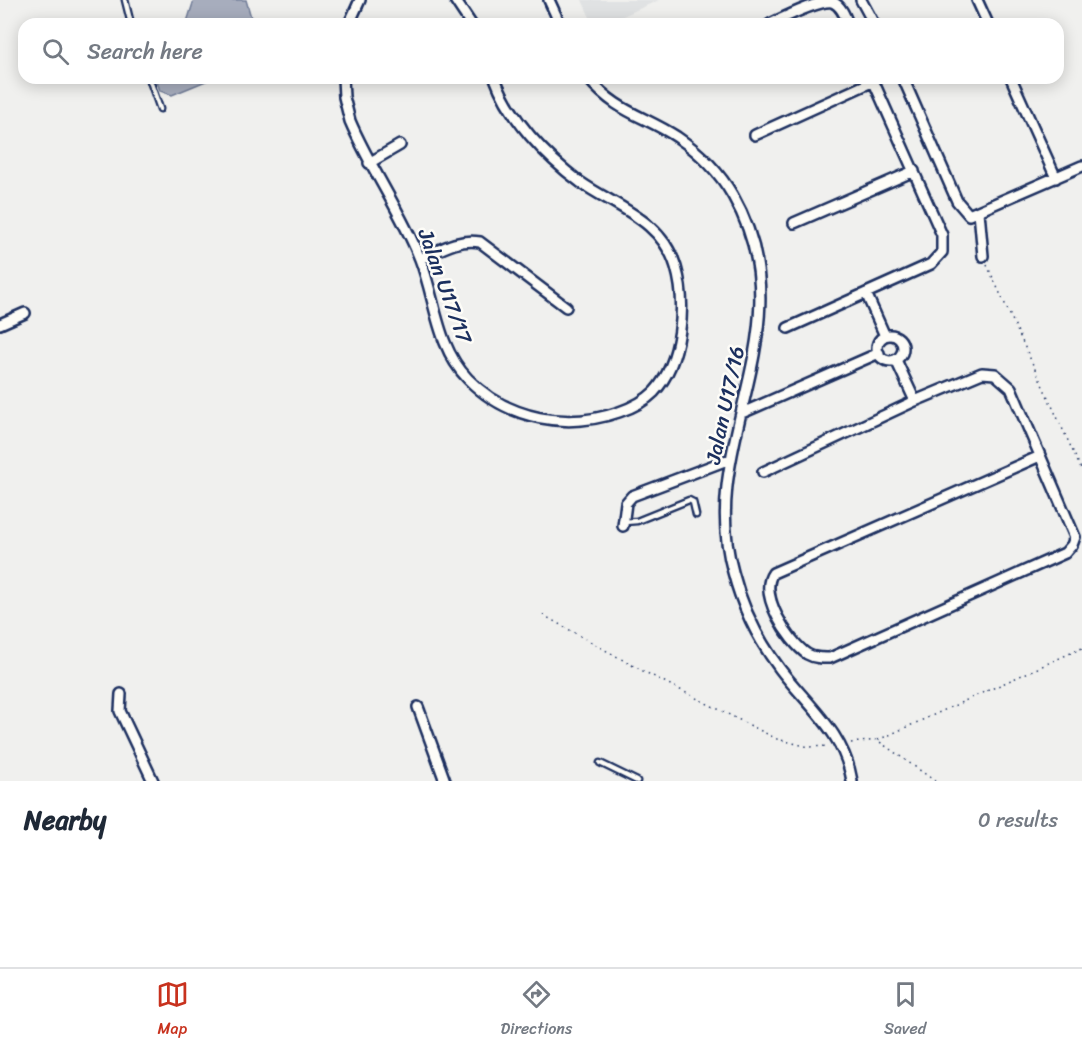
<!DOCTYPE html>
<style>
:root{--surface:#fff;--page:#f6f6f7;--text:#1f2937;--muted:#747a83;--line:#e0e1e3;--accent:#c8321e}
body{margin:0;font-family:Sriracha,sans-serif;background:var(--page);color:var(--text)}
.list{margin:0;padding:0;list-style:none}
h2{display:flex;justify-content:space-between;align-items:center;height:78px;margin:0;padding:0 24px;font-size:26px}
h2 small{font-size:20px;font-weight:400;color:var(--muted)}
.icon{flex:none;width:33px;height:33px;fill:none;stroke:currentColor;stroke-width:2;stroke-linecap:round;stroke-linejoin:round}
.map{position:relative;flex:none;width:1082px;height:781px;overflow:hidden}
.search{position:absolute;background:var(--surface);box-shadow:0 3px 15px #0003;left:18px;right:18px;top:18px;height:66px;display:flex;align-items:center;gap:15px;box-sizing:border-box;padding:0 21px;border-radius:18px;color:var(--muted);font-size:22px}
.sheet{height:186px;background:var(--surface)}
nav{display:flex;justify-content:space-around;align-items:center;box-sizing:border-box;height:84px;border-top:2px solid var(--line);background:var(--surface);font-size:16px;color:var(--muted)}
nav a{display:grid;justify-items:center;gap:3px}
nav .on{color:var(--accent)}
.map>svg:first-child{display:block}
</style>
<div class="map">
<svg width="1082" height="781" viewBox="0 0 1082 781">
<rect width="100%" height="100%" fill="#f0f0ee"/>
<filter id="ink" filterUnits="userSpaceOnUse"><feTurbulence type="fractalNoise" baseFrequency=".0167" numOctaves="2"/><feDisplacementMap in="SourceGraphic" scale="12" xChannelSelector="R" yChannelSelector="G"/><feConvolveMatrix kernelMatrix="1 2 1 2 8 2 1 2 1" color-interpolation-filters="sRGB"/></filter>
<g filter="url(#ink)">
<!-- built -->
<path fill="#e0e2e3" d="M582 0H659L605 24H593Z"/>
<!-- water -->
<path fill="#a7adbd" stroke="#6f7b97" stroke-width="1.5" d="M194 0H246L253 24H180L187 22Z
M156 78H213L172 95 160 91Z"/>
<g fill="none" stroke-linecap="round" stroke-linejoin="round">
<!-- lane casing -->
<g stroke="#1b2f5e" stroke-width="9">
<path id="lane" d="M125 0 131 24
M149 78 160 109
M624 522 637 521 689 500 693 502 696 515
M600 763 637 781"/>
</g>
<!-- street casing -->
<g stroke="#1b2f5e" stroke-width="14">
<path id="street" d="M455 0 471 24
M549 0 560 24
M861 0 874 24
M977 0 988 24
M349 24 360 0
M770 24C783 18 819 0 832 2 841 5 845 16 848 24
M343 78 344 97 350 121C370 168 401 211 420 259 436 300 436 346 468 379 508 420 567 430 619 412 631 408 645 401 654 392 682 362 687 304 676 267 662 220 616 207 580 182 545 156 510 119 495 78
M588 78C616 112 643 115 677 137 699 152 720 173 733 196 809 329 696 442 733 572 742 607 758 640 780 669 808 706 844 732 852 781
M903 78 957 201 969 215 1082 166
M1011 78 1056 178
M755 135 874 81
M369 163 400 145
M979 212 983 256
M794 223 914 171
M420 259C440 250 458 238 480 242L566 307
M866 293 885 336
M0 324 25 313
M788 328 931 264 942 252V235L872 78
M877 348a13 13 0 1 1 26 0a13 13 0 1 1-26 0Z
M896 360 915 401
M742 413 879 353
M763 472 915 401 982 373 995 374 1011 388 1075 537 1072 545 1065 553 830 658C821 658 814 658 807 654 788 641 758 594 773 573L1040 456
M623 526 626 503 632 496 730 459
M121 694 120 711 153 781
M418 707 445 781"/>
</g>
<!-- path -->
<path stroke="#1b2f5e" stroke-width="1.5" stroke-dasharray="1.5 4.5" stroke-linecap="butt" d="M987 265 1082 471
M543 615 639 669 777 739 809 747 828 746
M878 740 1082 648
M851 743 877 740 935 781"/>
<!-- lane -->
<use href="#lane" stroke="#fdfcf7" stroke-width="4.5"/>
<!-- street -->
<use href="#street" stroke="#fdfcf7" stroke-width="9"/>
</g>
</g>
<g text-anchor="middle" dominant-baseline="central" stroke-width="5" stroke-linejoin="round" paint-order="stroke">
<!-- street labels -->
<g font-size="21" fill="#1b2f5e" stroke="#fdfcf7">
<text transform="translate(445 286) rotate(70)">Jalan U17/17</text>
<text transform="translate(725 405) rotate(-78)">Jalan U17/16</text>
</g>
</g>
</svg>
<div class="search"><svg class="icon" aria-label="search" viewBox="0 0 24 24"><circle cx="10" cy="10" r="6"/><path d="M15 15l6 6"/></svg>Search here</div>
</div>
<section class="sheet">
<h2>Nearby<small>0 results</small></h2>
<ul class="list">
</ul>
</section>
<nav>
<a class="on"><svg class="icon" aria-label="map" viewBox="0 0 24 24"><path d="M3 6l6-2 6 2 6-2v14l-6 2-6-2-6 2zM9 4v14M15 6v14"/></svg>Map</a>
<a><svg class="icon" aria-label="directions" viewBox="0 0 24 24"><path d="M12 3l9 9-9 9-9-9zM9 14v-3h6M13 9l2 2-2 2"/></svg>Directions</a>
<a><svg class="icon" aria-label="saved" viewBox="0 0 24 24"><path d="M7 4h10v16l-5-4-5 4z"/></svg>Saved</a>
</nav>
